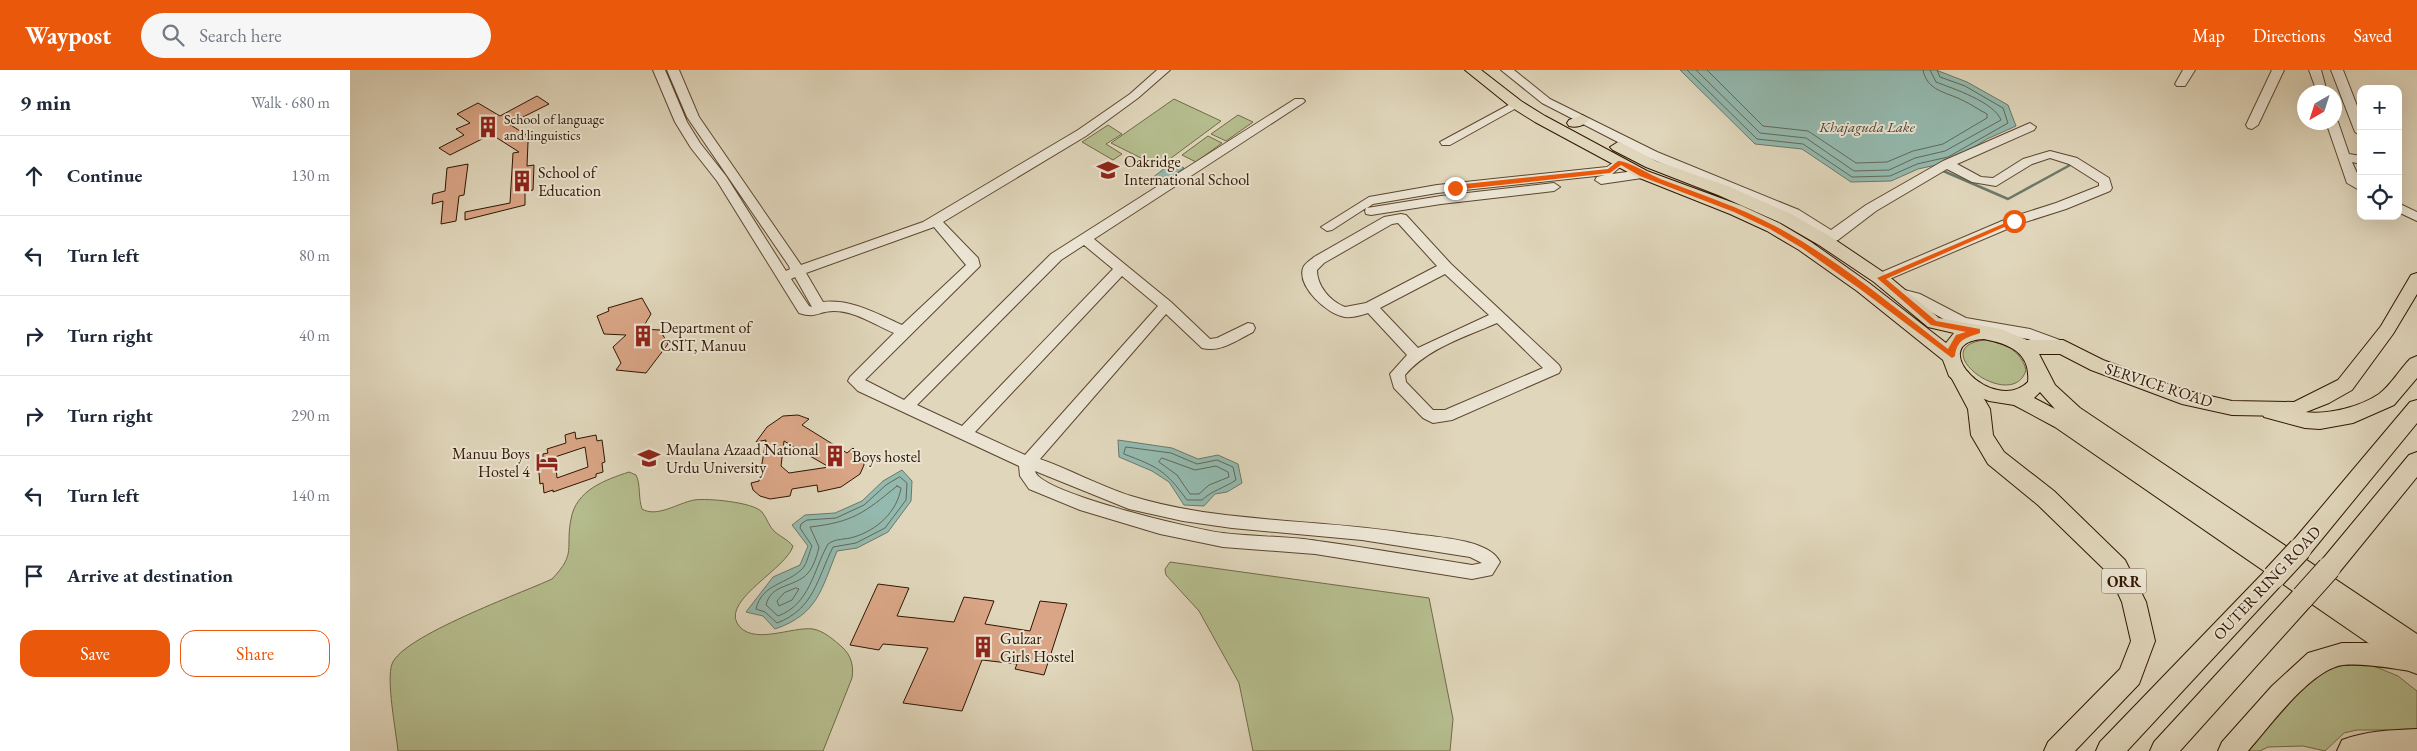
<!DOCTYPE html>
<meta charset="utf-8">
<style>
:root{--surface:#fff;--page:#f6f6f7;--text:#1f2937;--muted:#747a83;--line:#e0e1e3;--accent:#ea580c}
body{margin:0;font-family:"EB Garamond",serif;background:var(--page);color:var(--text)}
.controls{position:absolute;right:15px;top:15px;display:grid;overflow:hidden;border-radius:10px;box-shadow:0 5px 20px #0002}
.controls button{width:45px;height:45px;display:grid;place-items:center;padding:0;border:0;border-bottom:1px solid var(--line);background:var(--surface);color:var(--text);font:25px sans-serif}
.compass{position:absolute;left:1947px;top:15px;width:45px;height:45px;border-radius:50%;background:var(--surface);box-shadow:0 5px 20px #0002;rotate:219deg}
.stop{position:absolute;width:15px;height:15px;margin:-11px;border:4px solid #ea580c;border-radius:50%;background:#fff}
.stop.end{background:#ea580c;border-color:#fff;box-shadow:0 1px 5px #0008}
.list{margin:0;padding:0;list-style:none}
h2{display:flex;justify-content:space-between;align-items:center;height:65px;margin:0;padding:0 20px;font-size:21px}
h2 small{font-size:16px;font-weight:400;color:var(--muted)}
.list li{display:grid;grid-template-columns:32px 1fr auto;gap:15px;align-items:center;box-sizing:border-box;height:80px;padding:0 20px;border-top:1px solid var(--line)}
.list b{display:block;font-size:19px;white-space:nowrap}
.list em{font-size:16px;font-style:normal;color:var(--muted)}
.actions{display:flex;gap:10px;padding:15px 20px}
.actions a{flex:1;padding:11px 0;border:1px solid var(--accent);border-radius:15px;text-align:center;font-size:18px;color:var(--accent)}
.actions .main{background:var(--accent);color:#fff}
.icon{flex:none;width:28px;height:28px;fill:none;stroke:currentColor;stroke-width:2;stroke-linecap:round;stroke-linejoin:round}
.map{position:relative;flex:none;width:2067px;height:681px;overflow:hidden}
header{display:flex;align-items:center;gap:30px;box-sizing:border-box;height:70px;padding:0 25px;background:var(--accent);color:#fff}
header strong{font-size:24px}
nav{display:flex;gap:28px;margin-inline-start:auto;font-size:18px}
.search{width:350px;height:45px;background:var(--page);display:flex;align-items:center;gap:12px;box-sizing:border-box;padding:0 18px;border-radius:28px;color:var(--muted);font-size:19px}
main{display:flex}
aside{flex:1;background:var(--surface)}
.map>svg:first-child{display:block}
</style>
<header>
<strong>Waypost</strong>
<div class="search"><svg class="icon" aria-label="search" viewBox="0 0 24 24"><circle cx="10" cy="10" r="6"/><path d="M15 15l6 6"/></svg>Search here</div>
<nav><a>Map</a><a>Directions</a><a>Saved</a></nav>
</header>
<main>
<aside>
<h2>9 min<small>Walk · 680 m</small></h2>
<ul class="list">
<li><svg class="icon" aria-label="ahead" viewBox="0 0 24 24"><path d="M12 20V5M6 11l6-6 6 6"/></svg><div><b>Continue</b></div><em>130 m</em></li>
<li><svg class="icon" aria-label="left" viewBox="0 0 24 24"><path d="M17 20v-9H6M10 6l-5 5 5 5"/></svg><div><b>Turn left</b></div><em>80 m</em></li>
<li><svg class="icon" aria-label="right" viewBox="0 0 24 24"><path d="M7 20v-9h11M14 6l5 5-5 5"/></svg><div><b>Turn right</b></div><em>40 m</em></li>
<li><svg class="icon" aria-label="right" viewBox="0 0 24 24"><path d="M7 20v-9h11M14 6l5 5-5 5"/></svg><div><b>Turn right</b></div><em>290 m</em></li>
<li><svg class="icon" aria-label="left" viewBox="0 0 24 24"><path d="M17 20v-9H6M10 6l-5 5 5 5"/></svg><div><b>Turn left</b></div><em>140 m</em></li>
<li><svg class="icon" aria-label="arrive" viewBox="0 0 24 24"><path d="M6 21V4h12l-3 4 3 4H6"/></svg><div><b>Arrive at destination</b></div></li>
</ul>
<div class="actions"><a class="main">Save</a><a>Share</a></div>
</aside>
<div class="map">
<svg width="2067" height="681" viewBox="0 0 2067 681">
<rect width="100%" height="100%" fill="#e0d6bb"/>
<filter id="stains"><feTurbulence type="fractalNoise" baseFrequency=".004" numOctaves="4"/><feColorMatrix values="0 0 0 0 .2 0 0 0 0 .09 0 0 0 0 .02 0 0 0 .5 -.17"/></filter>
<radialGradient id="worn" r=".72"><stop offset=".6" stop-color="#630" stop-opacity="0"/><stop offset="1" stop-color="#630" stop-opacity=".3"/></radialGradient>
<!-- green -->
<path fill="#b5bd8e" stroke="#726a48" d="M824 29 871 51 809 97 761 73Z
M888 45 903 52 876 71 861 64Z
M758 55 772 64 756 74 772 84 763 90 732 72Z
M858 66 872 73 846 92 832 85Z
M1634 270C1653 272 1671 280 1676 300 1663 344 1573 278 1634 270Z
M279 402 286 405C291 415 288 428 292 439 307 448 328 433 344 430 357 428 403 432 412 442 417 448 419 457 425 462 431 467 437 469 443 476 437 498 374 529 387 553 401 577 442 556 463 559 474 561 484 570 492 577 501 585 504 596 502 608L473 681H48C46 661 36 610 42 594 52 566 172 523 202 509 227 483 215 479 221 449 226 420 255 410 279 402Z
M820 492 1079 528 1103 649 1100 681H903L889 613 849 541 816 505 815 499Z
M2014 592 2048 606 2067 621V660H2007L1994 663 1975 681 1953 676 1918 677 1910 681H1894L1962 601 1979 595Z"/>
<!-- water -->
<path fill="#94b9ae" stroke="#6c7869" d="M1330 0H1586L1617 12 1658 35 1666 56 1637 69 1600 92 1568 99 1541 111 1501 112 1452 79 1405 74Z
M823 92 834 98 813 113 802 108Z
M768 370 822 378 848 389 868 385 888 394 892 413 877 422 865 424 854 436 834 435 819 412 802 401 769 387Z
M552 400 562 411 561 431 538 462 507 478 487 481C471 520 468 544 425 559L413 546 396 542 423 507 450 495 458 476 442 455 455 445 485 443 512 431 533 411Z"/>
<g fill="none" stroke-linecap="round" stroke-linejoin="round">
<!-- shore -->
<path stroke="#626858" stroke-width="1" d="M1337 0 1407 69 1453 74 1502 107 1540 106 1567 94 1598 87 1658 53 1653 38 1615 16 1590 7 1587 0
M1346 0 1410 63 1456 68 1504 101 1539 100 1565 88 1595 81 1651 50C1644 32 1604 19 1586 12L1580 0
M1357 0 1413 56 1458 61 1506 93 1537 92 1563 81 1593 74 1637 48V44C1629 40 1621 34 1612 30 1596 22 1577 21 1573 0
M776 377 821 383 847 394 867 390 883 397 886 410C874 418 863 420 852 430H837C815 400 808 397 774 384Z
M812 388 845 400 866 396 878 402 879 407 859 415 849 424H840L827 405 809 392Z
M550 407 557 413 556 430 535 458 506 473 483 477C467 509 464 539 427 553L415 542 406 539C412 513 437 515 453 498 457 493 459 483 462 476L450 458 451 454 457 450 486 448 514 435 536 415Z
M547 416 551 418C547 442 527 460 504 467 495 470 486 468 478 474 463 501 460 534 428 546L416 535C421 513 445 518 458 503 464 496 467 485 469 477L460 457C503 452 514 443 547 416Z
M446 518 449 519 442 530 429 536 427 531 434 523Z"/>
<!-- stream -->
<path stroke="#6c7869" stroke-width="2.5" d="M1591 100 1658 129 1722 94"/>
</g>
<!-- building -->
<path fill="#d9a586" stroke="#301601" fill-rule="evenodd" d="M187 26 199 34 159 54 183 69 178 72 177 96 184 95 183 120 175 122V135L115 150V142L160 133 163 83 169 82 144 66 136 67 100 85 89 78 114 65 106 59 120 53 107 44 128 33 150 46Z
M118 94 114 125 109 126 106 151 91 154 93 131 82 134 83 124 95 121 97 98Z
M292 228 301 244 292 259 310 260 318 274 296 303 266 300 271 293 263 277 276 265 254 264 247 246 259 241 258 238Z
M448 345 459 349 452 355 497 383 503 378 513 388 514 395 510 404 491 417 468 422 467 415 442 419 440 426 420 429 410 426 403 420 401 413 409 411 416 370 406 372 417 357 433 346ZM434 371 479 397 439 403 431 396Z
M225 362 226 369 246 365 247 371 252 370 255 392 252 393 253 402 246 404V407L203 422V420L194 423 193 413 190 414 188 392 193 390V384L198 383 197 379 216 373 215 365ZM235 377 238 397 207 408 205 387Z
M528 514 559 518 547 546 604 552 614 527 644 531 635 554 680 561 690 531 717 534 694 605 665 599 667 594 632 590 612 641 553 633 578 578 533 574 529 580 500 575Z"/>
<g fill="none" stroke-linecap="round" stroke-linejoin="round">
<!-- minor casing -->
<g stroke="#5c4630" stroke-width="2">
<path id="minor" d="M303 0H315L337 52 350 73 376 106 436 201 440 199 439 196 337 47 317 0H329L349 47 451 195 573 152 728 60 780 24 807 0H820L788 28 736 66 593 152 628 188 630 196 515 310 554 330 701 184 945 29H953L955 31 953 33 744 169 821 232 860 269 867 268 898 253 903 254 905 258 903 262C887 270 870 283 852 278L816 244 690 389C721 400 750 416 781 426 869 453 965 449 1056 463 1081 467 1139 468 1150 492L1142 505 1122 509 965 484 873 477 810 464 730 440 679 419 670 406 669 396 508 321 498 311 500 307 544 263C525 255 505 241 484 241 468 241 467 249 449 243L367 111 341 78 325 52ZM584 157 616 195 552 255C527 244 502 229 473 232L456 203ZM734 175 763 199 612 356 567 335 711 190ZM772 206 808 236 675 385 625 362ZM445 207 462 237 459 236 441 209ZM685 401 779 439 833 451 882 458 1012 470 1120 487 1132 493 1122 495C1071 487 1019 478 968 471 937 466 905 467 873 463 847 460 689 423 685 401Z
M1151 0H1164L1200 29 1307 82 1449 140 1481 160 1516 135 1593 91 1680 53 1686 57 1684 60 1607 94 1631 107 1643 108 1673 89 1700 81 1727 88 1759 108 1762 118 1760 121 1716 139 1669 154 1530 213 1523 208 1525 205 1659 148 1706 133 1749 116V113L1719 94 1700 88 1682 94 1646 116 1622 112 1597 99 1526 141 1488 170 1475 175 1468 171 1472 166 1439 146 1299 88 1192 33Z
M1833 0H1845L1835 16H1827L1825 14Z
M1922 0H1934L1908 55 1902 59 1898 58 1896 55Z
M1959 0H1971L1977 22H1967Z
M1981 0H1993L2011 46V66L2005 62Z
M1166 31 1170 32 1172 34 1170 36 1100 75H1092L1090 72Z
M1984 49 1988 52 1999 84 2011 86V94L2002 92 2011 112V121L1997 113 1976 52H1984Z
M1270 88 1276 92 1262 104 1292 100 1298 104 1292 108 1251 114 1245 110 1247 107 1255 105 1087 123 1023 134 1017 138 1091 126 1204 113 1210 117 1204 121 1091 134 1021 145 1016 144 1015 141 1016 138 982 160 977 161 971 157 1019 127 1087 115 1257 97Z
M2048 133 2067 142V151L2048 142Z
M1051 144 1056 145 1101 194 1209 295 1211 299 1209 303 1102 350 1083 353 1073 348 1044 318 1040 304 1057 285 1018 243C1011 245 1003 248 995 247 978 245 947 217 953 198 955 193 961 190 964 187L1034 147ZM1048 153 1087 196 1016 233 995 237C980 231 967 216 967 200L974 193 1042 154ZM1095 204 1139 245 1068 278 1030 238ZM1147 253 1193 298 1095 340H1083L1056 312 1055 305C1078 278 1115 267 1147 253Z
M1547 218 1570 224 1616 248 1680 259 1718 273 1720 277 1718 281 1713 282 1678 269 1608 257 1561 231 1542 226 1540 223 1542 220Z"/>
</g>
<!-- major casing -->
<g stroke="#301601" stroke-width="2">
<path id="major" d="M1115 0H1131L1171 31 1195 46 1297 101 1392 136 1429 153 1461 172 1519 213 1596 273 1604 263 1578 257 1524 212 1469 175 1431 153 1368 125 1296 97 1263 80 1260 77 1268 72 1273 74 1306 91 1380 117 1443 145 1481 167 1536 204 1589 248 1651 259 1677 270H1713L1753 290 1834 320 1882 331 1944 332 1988 310 2031 256 2061 205 2067 203V224L2043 264 2002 320 1979 333 1946 346 1882 345 1832 334 1741 300 1710 284H1689L1705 315 1730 338 2067 564V604L2059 601 1705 357 1664 335 1639 331 1614 320 1599 306 1593 290 1507 221 1449 180 1417 161 1380 144 1287 107 1185 52 1161 37ZM1634 269C1660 274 1681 283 1678 312 1643 346 1573 272 1634 269ZM1690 322 1705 339 1684 328Z
M1232 45 1239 49C1235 56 1226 58 1219 56L1217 53 1219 50Z
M2067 659V681H1987L1992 670C2015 661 2042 660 2067 659Z"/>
</g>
<!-- highway casing -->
<g stroke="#301601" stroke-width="2">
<path id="highway" d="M2067 286V308L2044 335 2003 353 1970 359 1955 358 1914 347 1911 341 1914 335C1928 331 1942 340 1955 342 1978 345 2010 337 2029 324 2041 315 2050 299 2060 289Z
M1611 299 1618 302 1640 339 1643 365 1654 382 1704 421 1775 490 1796 532 1805 571 1789 614 1725 681H1694L1698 672 1770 599 1781 571 1772 532 1759 504 1688 435 1638 394 1621 365 1618 339 1601 307 1604 302Z
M2067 330V353L1958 486 1950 489 1942 486 1938 479 1942 472 2060 332Z
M2067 382V407L1987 505 1979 508 1971 505 1967 498 1971 491 2059 385Z
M1924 497 1932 500 1936 507 1932 514 1777 681H1746L1750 672 1916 500Z
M1953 516 1962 520 1965 527 1962 534 1830 681H1800L1804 672 1944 520Z
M1992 573H2017L2061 579 2067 581V599L2061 601C2039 598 2015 593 1993 595 1961 599 1919 657 1898 681H1868L1872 672 1922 616 1958 583Z"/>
</g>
<!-- minor -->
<use href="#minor" fill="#ebe4d3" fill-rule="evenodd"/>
<!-- major -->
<use href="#major" fill="#e0d6bb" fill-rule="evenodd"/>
<!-- highway -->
<use href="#highway" fill="#e0d6bb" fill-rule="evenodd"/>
<!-- highway-bridge casing -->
<g stroke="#301601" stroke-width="25" stroke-linecap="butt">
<path id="highway-bridge" d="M1924 507 1950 479
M1953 527 1979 498"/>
</g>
<!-- highway-bridge -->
<use href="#highway-bridge" stroke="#e0d6bb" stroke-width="23"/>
</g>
<!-- route -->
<path fill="#ea580c" d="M1268 91C1277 90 1302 106 1313 110 1350 124 1389 137 1425 156 1487 189 1543 236 1598 279L1606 265 1616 262 1581 255 1527 208 1662 150 1668 151 1536 209 1586 251 1630 259V263C1616 268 1607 269 1605 286L1602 288 1510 219 1452 178 1420 159 1384 142 1290 106 1271 95 1260 103 1105 120 1102 118 1105 115 1258 99Z"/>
<!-- icons -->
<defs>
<g id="building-bare" transform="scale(1.725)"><path d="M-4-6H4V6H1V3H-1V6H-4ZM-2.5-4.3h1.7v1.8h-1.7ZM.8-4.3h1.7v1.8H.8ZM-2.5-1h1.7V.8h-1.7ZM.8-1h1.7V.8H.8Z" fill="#8f2418" stroke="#ebe4d3" stroke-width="2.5" paint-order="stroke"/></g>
<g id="school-bare" transform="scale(1.725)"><path d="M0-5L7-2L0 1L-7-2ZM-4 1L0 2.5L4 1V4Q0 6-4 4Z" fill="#8f2418" stroke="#ebe4d3" stroke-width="2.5" paint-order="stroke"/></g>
<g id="university-bare" transform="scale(1.725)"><path d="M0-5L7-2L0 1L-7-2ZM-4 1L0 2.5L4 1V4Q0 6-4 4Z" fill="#8f2418" stroke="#ebe4d3" stroke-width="2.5" paint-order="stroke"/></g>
<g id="hotel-bare" transform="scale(1.725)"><path d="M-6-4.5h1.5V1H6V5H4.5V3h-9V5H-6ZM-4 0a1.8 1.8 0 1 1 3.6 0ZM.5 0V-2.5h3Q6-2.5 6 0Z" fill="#8f2418" stroke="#ebe4d3" stroke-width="2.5" paint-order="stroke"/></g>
</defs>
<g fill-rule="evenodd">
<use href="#building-bare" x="138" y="57"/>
<use href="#school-bare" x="758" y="100"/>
<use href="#building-bare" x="172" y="111"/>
<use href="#building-bare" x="293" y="266"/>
<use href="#building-bare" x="485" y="386"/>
<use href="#university-bare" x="299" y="388"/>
<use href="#hotel-bare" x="197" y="392"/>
<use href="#building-bare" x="633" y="577"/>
</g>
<g text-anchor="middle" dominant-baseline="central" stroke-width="4" stroke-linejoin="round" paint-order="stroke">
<!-- far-poi labels -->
<g font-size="14" fill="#301601" stroke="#ebe4d3" text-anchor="start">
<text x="154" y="49">School of language<tspan x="154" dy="16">and linguistics</tspan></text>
</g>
<!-- far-water labels -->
<g font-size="15" font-style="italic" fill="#4e4735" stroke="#ebe4d3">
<text x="1517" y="56">Khajaguda Lake</text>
</g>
<!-- shield labels -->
<rect fill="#ebe4d3" stroke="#685440" stroke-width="1" x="1751.5" y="498.5" width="45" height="25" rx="4"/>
<g font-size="15" font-weight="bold" fill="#301601">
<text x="1774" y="511">ORR</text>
</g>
<!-- poi labels -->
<g font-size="16" fill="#301601" stroke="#ebe4d3" text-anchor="start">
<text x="774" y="91">Oakridge<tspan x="774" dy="18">International School</tspan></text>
<text x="188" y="102">School of<tspan x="188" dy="18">Education</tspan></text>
<text x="310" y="257">Department of<tspan x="310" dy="18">CSIT, Manuu</tspan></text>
<text x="316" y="379">Maulana Azaad National<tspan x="316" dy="18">Urdu University</tspan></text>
<text x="180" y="383" text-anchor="end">Manuu Boys<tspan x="180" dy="18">Hostel 4</tspan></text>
<text x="502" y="386">Boys hostel</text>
<text x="650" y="568">Gulzar<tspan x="650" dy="18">Girls Hostel</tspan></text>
</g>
<!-- street labels -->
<g font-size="16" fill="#301601" stroke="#ebe4d3">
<text transform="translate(1809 315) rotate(18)">SERVICE ROAD</text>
<text transform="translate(1917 513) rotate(-47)">OUTER RING ROAD</text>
</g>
</g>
<rect width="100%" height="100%" filter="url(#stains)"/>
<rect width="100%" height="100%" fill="url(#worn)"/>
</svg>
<div class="controls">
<button>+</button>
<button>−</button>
<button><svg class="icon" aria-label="locate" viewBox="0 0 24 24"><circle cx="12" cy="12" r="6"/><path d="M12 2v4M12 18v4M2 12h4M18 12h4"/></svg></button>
</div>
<svg class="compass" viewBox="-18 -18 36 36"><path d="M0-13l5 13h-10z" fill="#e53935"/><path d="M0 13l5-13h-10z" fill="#747a83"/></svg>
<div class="stop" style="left:1664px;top:151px"></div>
<div class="stop end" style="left:1105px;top:118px"></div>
</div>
</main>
